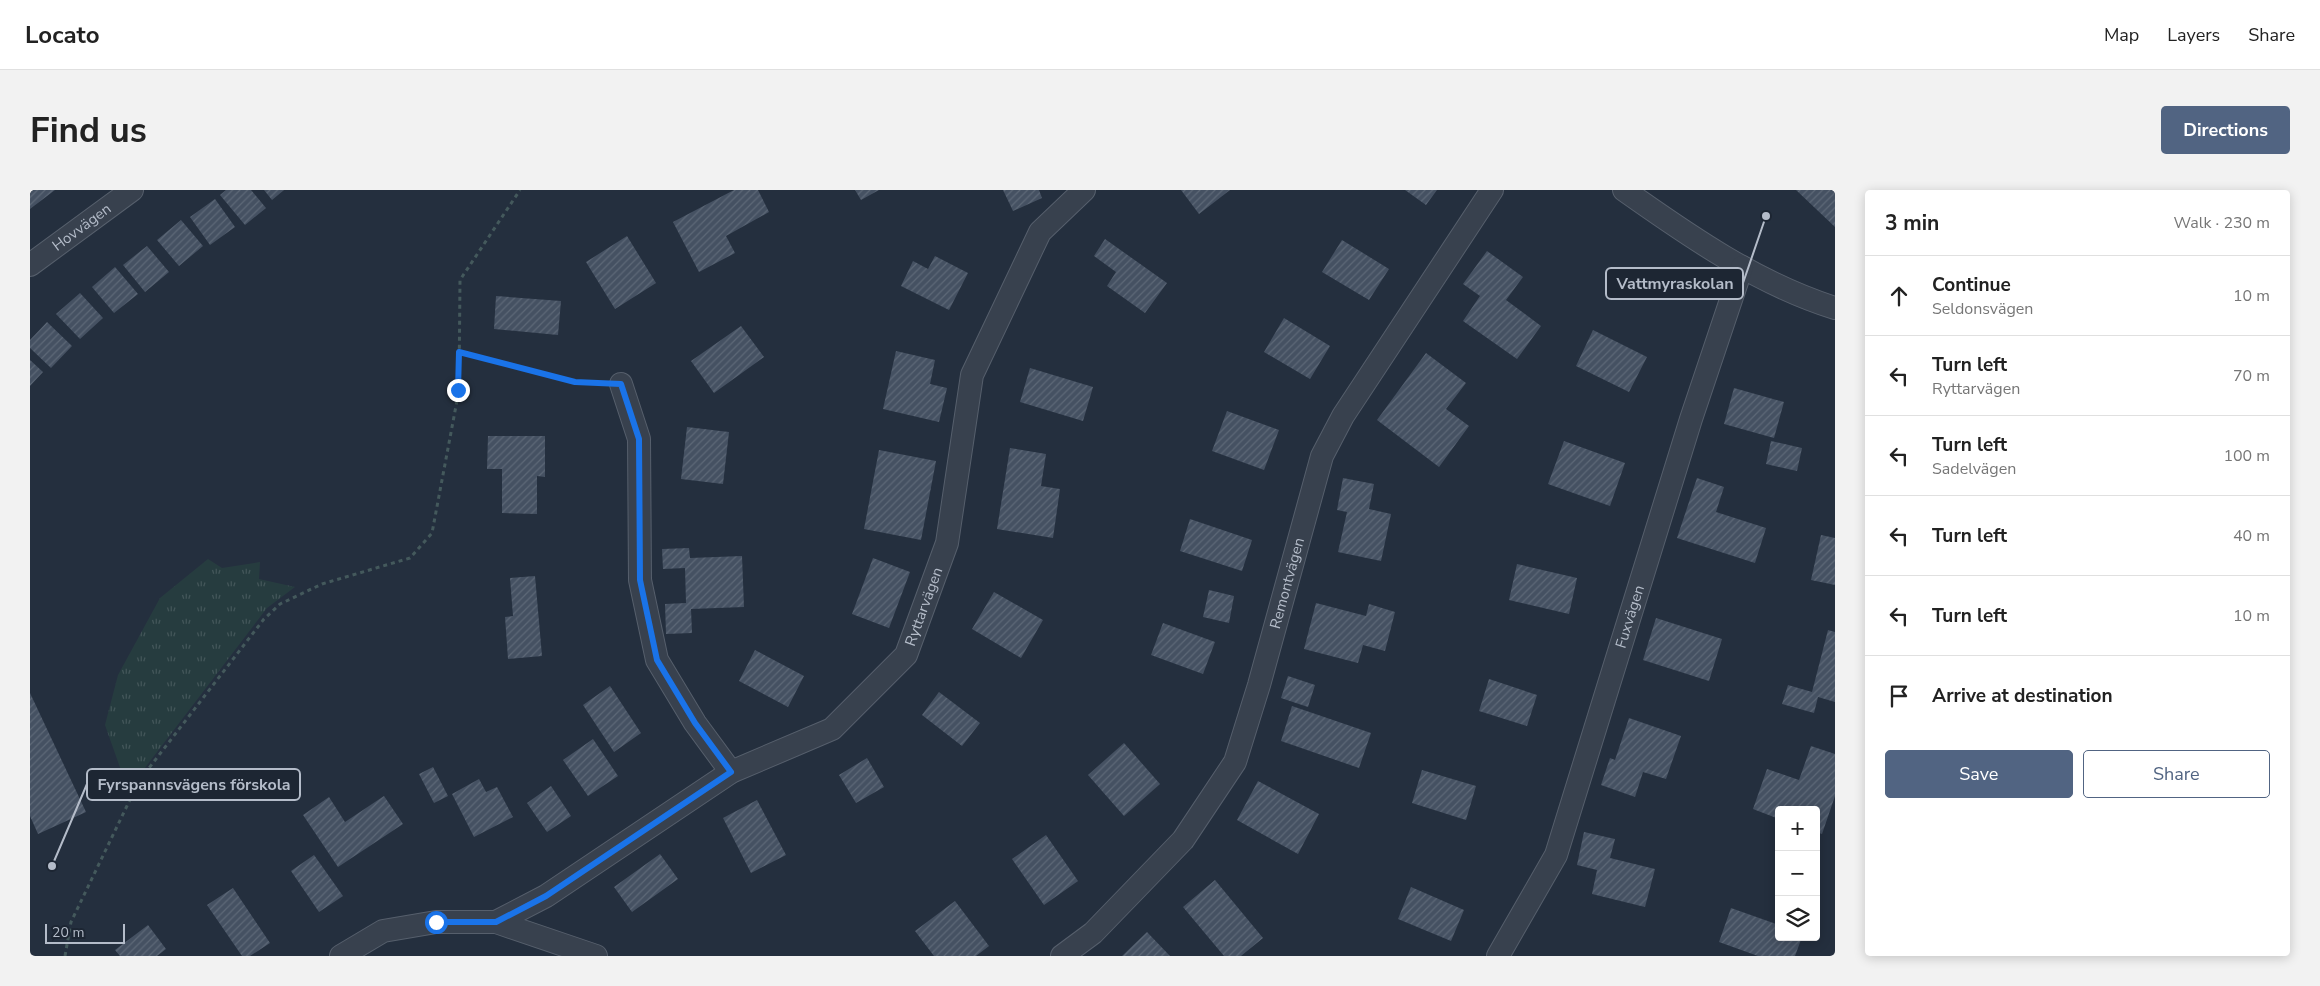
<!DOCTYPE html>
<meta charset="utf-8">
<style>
:root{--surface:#fff;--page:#f2f2f2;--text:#222;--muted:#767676;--line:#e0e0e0;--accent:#516482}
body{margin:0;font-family:"Nunito Sans",sans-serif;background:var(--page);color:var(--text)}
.controls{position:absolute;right:15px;bottom:15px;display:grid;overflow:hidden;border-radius:5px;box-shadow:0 2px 12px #0003}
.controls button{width:45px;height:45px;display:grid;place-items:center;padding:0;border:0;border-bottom:1px solid var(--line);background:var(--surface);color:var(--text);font:25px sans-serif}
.scale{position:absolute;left:15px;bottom:12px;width:80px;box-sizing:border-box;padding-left:5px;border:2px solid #b4bcc9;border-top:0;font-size:14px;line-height:18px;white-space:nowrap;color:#b4bcc9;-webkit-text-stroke:4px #1d2633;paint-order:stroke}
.stop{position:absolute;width:15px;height:15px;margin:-11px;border:4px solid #1a73e8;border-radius:50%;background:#fff}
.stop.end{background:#1a73e8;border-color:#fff;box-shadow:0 1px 5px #0008}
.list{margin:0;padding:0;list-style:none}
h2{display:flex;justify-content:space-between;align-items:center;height:65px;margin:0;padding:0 20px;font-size:21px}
h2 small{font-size:16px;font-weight:400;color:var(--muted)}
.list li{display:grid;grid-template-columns:32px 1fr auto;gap:15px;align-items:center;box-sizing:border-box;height:80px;padding:0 20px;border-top:1px solid var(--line)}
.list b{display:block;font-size:19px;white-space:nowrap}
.list p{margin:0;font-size:16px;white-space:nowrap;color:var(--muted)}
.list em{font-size:16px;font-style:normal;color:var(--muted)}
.actions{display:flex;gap:10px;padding:15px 20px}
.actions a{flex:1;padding:11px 0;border:1px solid var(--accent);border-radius:5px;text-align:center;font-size:18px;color:var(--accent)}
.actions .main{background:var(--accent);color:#fff}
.icon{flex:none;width:28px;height:28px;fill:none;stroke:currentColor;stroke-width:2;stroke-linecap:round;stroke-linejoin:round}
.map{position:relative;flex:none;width:1805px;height:766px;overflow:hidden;border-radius:5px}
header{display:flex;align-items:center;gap:30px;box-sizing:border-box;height:70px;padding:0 25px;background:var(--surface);border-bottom:1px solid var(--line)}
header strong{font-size:24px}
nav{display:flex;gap:28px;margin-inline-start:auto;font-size:18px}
.intro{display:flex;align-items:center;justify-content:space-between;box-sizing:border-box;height:120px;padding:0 30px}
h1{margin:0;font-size:35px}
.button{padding:12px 22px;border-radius:5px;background:var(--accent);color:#fff;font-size:18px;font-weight:700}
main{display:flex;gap:30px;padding:0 30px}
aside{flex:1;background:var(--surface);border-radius:5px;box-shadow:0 2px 12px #0003}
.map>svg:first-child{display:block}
</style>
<header>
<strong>Locato</strong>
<nav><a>Map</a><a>Layers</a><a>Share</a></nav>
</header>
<div class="intro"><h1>Find us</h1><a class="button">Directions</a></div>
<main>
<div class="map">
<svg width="1805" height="766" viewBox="0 0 1805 766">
<defs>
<pattern id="grass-tufts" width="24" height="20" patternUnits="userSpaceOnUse" patternTransform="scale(1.25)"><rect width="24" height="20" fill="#263c3f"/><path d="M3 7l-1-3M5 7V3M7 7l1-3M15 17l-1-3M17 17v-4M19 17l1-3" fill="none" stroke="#435659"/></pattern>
<pattern id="building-hatch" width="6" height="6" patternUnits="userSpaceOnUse" patternTransform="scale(1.25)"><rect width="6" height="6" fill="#455162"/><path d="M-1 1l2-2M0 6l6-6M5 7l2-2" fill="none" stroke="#5d6877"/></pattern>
</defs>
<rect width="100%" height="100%" fill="#242f3e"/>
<!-- grass -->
<path fill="url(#grass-tufts)" d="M178 369 192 378 230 372 229 389 265 397 237 418 98 600 75 535 88 485 130 408Z"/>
<!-- building -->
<path fill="url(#building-hatch)" d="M0 0H25L0 19Z
M196 0H221L236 18 215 35 190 5Z
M234 0H254L242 10Z
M704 0H728L739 22 696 46 705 63 669 82 643 32Z
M825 0H849L831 10Z
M973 0H1009L1012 8 983 21Z
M1151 0H1200L1169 24Z
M1375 0H1407L1396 15Z
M1766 0H1805V37Z
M185 9 205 37 180 55 160 27Z
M151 30 173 56 149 76 127 50Z
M597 46 626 93 585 119 556 72Z
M1075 49 1137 93 1115 123 1077 96 1086 82 1064 66Z
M1312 50 1359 79 1339 110 1292 82Z
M117 56 139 82 115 102 93 75Z
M1457 61 1493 87 1476 110 1511 136 1487 169 1433 131 1450 106 1433 94Z
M905 66 938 83 919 120 871 96 883 71 898 79Z
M85 77 108 104 84 123 62 97Z
M50 103 73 128 50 149 26 124Z
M466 106 531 111 528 145 464 139Z
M1254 128 1300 156 1280 189 1234 162Z
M17 132 42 156 21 178 0 158V150Z
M711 136 734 167 684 203 661 171Z
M1563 140 1617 167 1599 202 1546 176Z
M866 161 905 170 900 194 917 198 909 232 853 219Z
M1396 163 1436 193 1416 219 1439 236 1409 277 1347 230Z
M0 170 13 182 0 196Z
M1000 178 1063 197 1053 231 990 212Z
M1704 198 1754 212 1744 248 1694 234Z
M1197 221 1249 240 1234 280 1182 261Z
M657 237 699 242 693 294 651 289Z
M458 246H515V287L507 286V324L472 323V279H457Z
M1534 251 1595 273 1580 316 1518 294Z
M1741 251 1772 258 1767 281 1736 274Z
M980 258 1016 264 1011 296 1030 299 1023 348 967 339Z
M849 260 906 271 891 350 834 339Z
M1313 288 1344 294 1339 319 1361 324 1351 371 1308 362 1317 322 1307 320Z
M1667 288 1694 297 1686 322 1736 338 1725 373 1647 348Z
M1160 329 1222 350 1212 381 1150 361Z
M1791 345 1805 348V395L1781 390Z
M659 358 660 368 712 366 714 417 661 419 662 443 636 444 635 414 656 413 655 378 633 379 632 359Z
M843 368 880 382 859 438 822 424Z
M1487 374 1547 388 1539 424 1479 410Z
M505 386 512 466 478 469 475 427 483 426 480 388Z
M1179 400 1204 406 1199 433 1173 427Z
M964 402 1013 430 991 468 942 439Z
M1286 413 1336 426 1339 414 1365 422 1355 461 1333 455 1328 473 1274 459Z
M1626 428 1692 449 1679 491 1613 470Z
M1133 433 1185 452 1173 484 1121 465Z
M1798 440 1805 442V512L1788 507 1784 523 1752 514 1758 495 1782 502Z
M725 460 774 486 758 517 709 491Z
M1258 486 1285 495 1278 517 1251 508Z
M1459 489 1507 505 1497 536 1449 521Z
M580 496 611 543 584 562 553 515Z
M909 502 950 533 932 556 892 525Z
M0 503 56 622 8 644 0 626Z
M1262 516 1341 543 1329 578 1251 551Z
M1599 528 1651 546 1636 589 1613 582 1605 607 1571 595 1580 568 1585 570Z
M563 549 588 586 558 606 533 570Z
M1094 553 1130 594 1094 626 1058 585Z
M1781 556 1805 564V606L1792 644 1786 642V620H1749V629L1723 619 1737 579 1769 590Z
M837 568 854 597 826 613 809 585Z
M403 577 418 606 404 613 389 584Z
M1392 580 1446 596 1436 630 1382 613Z
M449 589 456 602 467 597 483 627 444 647 422 604Z
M1228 591 1289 624 1268 664 1207 630Z
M521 596 541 626 517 642 497 613Z
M354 606 373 634 308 677 273 625 299 607 315 632Z
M727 610 756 665 721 683 693 628Z
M1554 642 1585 649 1580 668 1625 679 1615 717 1562 704 1567 680 1547 675Z
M1016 645 1048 691 1014 715 982 669Z
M630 664 648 689 602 722 584 697Z
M284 665 313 706 289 722 261 681Z
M1185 690 1233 748 1211 766H1194L1153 717Z
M1381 697 1434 720 1421 751 1368 729Z
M203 698 240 753 220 766H212L177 715Z
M925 711 959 756 946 766H904L885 741Z
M1701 718 1749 735V747H1772L1765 766H1728L1689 752Z
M118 735 136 759 127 766H90L85 760Z
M1117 742 1140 766H1092Z"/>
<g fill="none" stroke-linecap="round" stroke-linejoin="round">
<!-- street casing -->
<g stroke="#565f6c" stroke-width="24">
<g id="street">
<path d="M1594 0C1659 46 1728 94 1805 118"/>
<path id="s1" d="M0 75 102 0"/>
<path d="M591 194 609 249 610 390 627 470 665 533 701 582"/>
<path id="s2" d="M466 732 516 706 701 582 802 539 876 465 917 353 942 185 1010 42 1054 0"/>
<path d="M311 766 353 741 406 732H466L566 766"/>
<path id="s3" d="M1032 766 1063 743 1153 650 1205 572 1229 495 1292 266 1313 226 1462 0"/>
<path id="s4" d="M1468 766 1526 665 1661 229 1712 77"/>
</g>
</g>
<!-- path -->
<path stroke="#44595c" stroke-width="3" stroke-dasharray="4 4" stroke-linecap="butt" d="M429 162 545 192 568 193
M35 766 41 732 109 591 234 429 250 414 292 394 380 368 402 343 429 200 430 90 490 0"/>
<!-- street -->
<use href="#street" stroke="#38414e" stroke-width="22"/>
</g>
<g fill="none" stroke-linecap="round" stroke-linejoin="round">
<!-- route -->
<path stroke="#1a73e8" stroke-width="6" d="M406 732H466L516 706 701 582 665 533 627 470 610 390 609 249 591 194 545 192 429 162 428 200"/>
</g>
<g text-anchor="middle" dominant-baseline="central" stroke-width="4" stroke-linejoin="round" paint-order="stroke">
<!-- street labels -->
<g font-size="15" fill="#b4bcc9" stroke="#1d2633">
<text stroke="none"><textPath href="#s1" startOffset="64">Hovvägen</textPath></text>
<text stroke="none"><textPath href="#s3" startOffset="448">Remontvägen</textPath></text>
<text stroke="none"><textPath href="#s2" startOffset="545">Ryttarvägen</textPath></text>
<text stroke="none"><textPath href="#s4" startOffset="366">Fuxvägen</textPath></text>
</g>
</g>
<!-- callouts -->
<path fill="none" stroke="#b4bcc9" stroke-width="2" d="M1736 26L1713 93M22 676L57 594"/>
<g fill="#b4bcc9" stroke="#1d2633" stroke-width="2">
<circle cx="1736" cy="26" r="5"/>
<circle cx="22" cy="676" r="5"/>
</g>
<g fill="#1d2633" stroke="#b4bcc9" stroke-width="2">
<rect x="1576" y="78" width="137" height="31" rx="5"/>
<rect x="57" y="579" width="213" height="31" rx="5"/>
</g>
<g font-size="16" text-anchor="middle" font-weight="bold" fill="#b4bcc9">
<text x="1645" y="99">Vattmyraskolan</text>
<text x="164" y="600">Fyrspannsvägens förskola</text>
</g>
</svg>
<div class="controls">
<button>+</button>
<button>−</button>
<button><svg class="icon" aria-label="layers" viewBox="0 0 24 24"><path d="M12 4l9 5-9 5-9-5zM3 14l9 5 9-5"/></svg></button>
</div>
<div class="scale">20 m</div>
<div class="stop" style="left:406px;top:732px"></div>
<div class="stop end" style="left:428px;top:200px"></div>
</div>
<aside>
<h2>3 min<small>Walk · 230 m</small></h2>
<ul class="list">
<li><svg class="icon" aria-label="ahead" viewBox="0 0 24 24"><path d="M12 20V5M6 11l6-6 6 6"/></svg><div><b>Continue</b><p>Seldonsvägen</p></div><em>10 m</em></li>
<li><svg class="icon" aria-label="left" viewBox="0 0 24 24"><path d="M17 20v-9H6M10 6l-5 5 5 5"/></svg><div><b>Turn left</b><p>Ryttarvägen</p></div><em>70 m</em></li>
<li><svg class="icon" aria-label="left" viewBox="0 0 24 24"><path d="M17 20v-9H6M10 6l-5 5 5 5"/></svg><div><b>Turn left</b><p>Sadelvägen</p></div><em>100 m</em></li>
<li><svg class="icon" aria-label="left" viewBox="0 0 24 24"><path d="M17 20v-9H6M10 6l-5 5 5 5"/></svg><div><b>Turn left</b></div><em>40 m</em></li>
<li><svg class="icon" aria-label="left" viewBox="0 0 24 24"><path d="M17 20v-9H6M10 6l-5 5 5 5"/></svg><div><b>Turn left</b></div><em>10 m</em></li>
<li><svg class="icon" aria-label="arrive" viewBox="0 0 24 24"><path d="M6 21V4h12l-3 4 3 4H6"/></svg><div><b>Arrive at destination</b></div></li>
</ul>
<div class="actions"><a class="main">Save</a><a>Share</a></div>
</aside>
</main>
